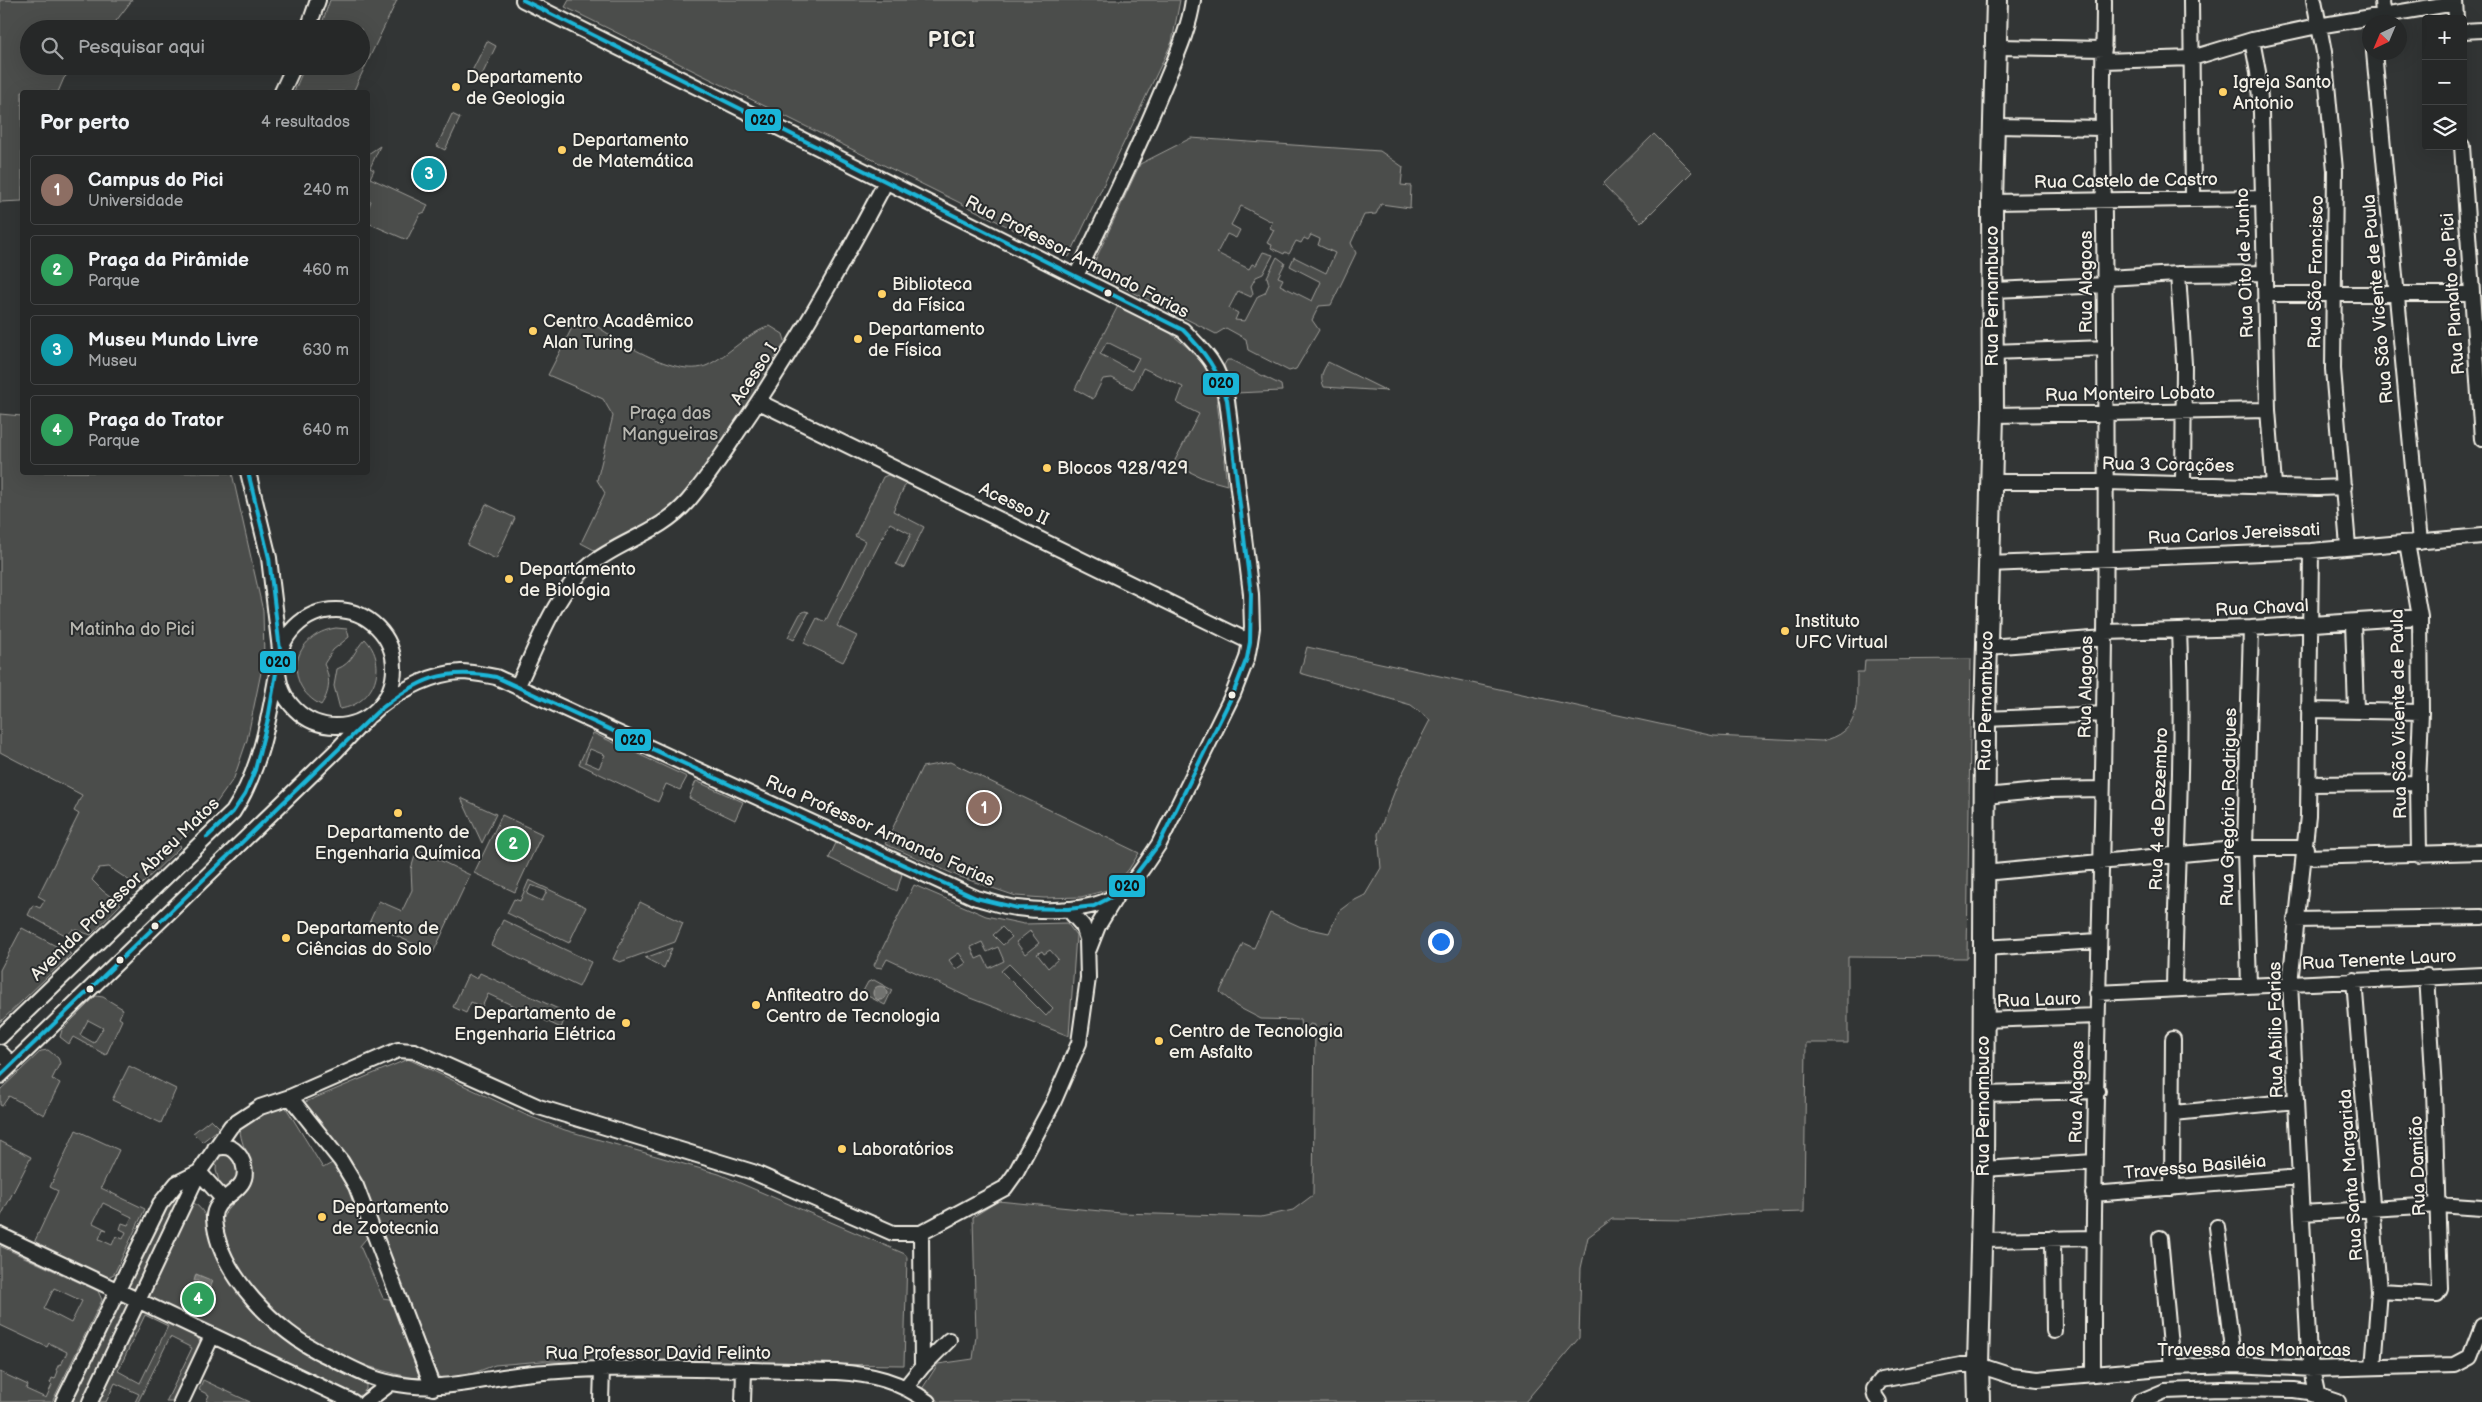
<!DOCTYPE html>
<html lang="pt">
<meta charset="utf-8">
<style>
:root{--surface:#262828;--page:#2e3030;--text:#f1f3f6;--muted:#a4a6a8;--line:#424445;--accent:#d93025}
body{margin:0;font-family:"Balsamiq Sans",sans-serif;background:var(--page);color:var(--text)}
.controls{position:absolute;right:15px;top:15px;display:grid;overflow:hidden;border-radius:5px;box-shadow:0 5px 20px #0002}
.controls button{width:45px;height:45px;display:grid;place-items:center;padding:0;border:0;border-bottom:1px solid var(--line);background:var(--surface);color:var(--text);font:25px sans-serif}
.compass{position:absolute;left:2362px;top:15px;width:45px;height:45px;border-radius:50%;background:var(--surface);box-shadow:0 5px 20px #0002;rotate:224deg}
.you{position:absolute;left:1440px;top:941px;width:18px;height:18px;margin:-12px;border:4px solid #fff;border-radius:50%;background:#1a73e8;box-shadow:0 0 0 8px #1a73e833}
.badge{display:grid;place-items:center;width:32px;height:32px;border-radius:50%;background:var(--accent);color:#fff;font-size:16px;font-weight:700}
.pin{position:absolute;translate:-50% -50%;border:2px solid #fff;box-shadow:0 1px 5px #0006}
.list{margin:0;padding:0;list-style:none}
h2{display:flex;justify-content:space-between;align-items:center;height:65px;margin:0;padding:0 20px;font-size:21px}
h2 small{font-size:16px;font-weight:400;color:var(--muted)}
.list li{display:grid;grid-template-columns:32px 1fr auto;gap:15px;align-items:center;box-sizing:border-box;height:70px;margin:0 10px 10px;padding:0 10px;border:1px solid var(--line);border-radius:5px}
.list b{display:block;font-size:19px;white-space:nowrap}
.list p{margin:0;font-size:16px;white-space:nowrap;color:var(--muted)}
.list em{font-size:16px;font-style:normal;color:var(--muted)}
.icon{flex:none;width:28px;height:28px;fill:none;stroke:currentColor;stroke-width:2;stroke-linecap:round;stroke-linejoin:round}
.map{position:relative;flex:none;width:2482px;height:1402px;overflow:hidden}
.search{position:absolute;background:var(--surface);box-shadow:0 5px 20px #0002;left:20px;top:20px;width:350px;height:55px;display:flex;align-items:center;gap:12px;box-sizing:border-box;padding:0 18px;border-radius:28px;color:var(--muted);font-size:19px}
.panel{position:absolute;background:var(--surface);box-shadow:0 5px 20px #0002;left:20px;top:90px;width:350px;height:385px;border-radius:5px}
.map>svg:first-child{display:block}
</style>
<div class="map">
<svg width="2482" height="1402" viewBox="0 0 2482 1402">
<rect width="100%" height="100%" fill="#323535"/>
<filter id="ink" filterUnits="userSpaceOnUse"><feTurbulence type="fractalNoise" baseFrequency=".02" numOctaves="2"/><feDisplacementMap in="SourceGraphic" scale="10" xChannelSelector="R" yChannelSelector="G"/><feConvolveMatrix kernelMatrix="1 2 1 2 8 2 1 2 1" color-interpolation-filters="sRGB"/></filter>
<g filter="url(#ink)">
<!-- green -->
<path fill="#4b4d4c" stroke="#a09f9a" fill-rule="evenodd" d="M0 0H132L110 29H29V66H76L64 78 58 92H22V201L0 202Z
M330 0H397L353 92H294L305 66H361V29H320Z
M569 0H1180L1172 42 1069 257 565 7Z
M487 41 496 46 481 77 471 73Z
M452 114 460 118 445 150 437 146Z
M1654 134 1692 172 1641 223 1603 184Z
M1191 138 1380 151 1403 167 1401 185 1411 186 1410 208 1381 204 1376 214 1364 215 1351 243 1356 253 1331 305 1319 306 1312 320 1319 330 1296 369 1289 371 1248 350 1246 339 1226 328 1216 334 1095 273 1093 265 1140 164ZM1241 206 1272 222 1270 228 1274 230 1267 243 1272 245 1271 248 1284 254 1285 252 1289 254 1296 241 1301 243 1304 238 1308 240 1311 235 1320 239 1318 245 1335 253 1326 273 1294 257 1290 266 1321 282 1312 301 1280 285 1283 279 1278 277 1285 263 1277 257 1267 277 1269 284 1265 293 1258 296 1245 321 1235 320 1238 313 1229 308 1238 291 1251 297 1253 293 1251 286 1256 277 1263 274 1273 255 1263 252 1256 265 1252 264 1249 269 1217 253 1227 234 1236 238 1240 230 1231 225Z
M380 146 370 168 374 170 370 178 428 205 425 212 420 214 407 240 368 223V209L371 201 368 199V154Z
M1118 306 1170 333 1187 347 1206 367 1215 384 1227 485 1205 479 1173 464 1199 414 1177 403 1183 387 1143 368 1133 389 1112 378 1103 379 1093 399 1075 389ZM1107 342 1139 358 1132 371 1100 354Z
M579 314C606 333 674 381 708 365 730 354 746 334 770 326L783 334 787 347 735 429 686 494 665 513 640 531 596 551 581 543 605 493 597 480 613 416 603 399 548 375Z
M1227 360H1231L1281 385 1282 391 1235 393 1232 392 1224 365Z
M1328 362 1387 391 1324 387C1319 376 1323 371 1328 362Z
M0 414 22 416V472L232 473 263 611 264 658 247 740 234 778 217 802 177 843 181 846 139 887 109 867 99 868 92 880 103 891 121 904 91 935 73 929 67 936 28 915 33 905 40 908 45 900 38 896 79 814 74 811 82 795 0 752Z
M888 475 906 483 893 511 924 527 904 568 896 564 911 534 890 523 837 626 857 636 843 662 804 643 817 618 825 622 865 541 855 536 883 477Z
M486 504 515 518 496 559 467 545Z
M805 611 809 612 794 640 788 637 800 614Z
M336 628 347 629 349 637 333 650 324 664C331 679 330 692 321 705 281 684 293 634 336 628Z
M365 639C389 664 375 704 340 709L334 686 337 669C353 663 354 650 365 639Z
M1307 647 1714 736 1822 741C1862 732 1856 705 1857 672H1864L1865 660 1971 659 1967 958 1848 957V1043H1806L1804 1212 1735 1214 1688 1220 1612 1219 1588 1237 1581 1268 1579 1338 1525 1402H939L922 1389 938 1364 973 1359 976 1336 973 1217 998 1201 1121 1213 1261 1217 1293 1210 1313 1195 1315 1025 1310 1024 1306 1030H1301L1300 1020 1261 1019 1236 1006 1220 992 1243 943 1254 948 1270 913 1301 927 1329 933 1339 911 1351 902 1365 895 1381 868 1378 834 1399 780 1430 720 1411 705 1300 673Z
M593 733 687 777 680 790 666 784 658 802 579 764ZM590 749 605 755 599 768 585 762Z
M950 762 1139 853 1129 869 1118 882 1107 890 1081 897 1044 898 1016 896 960 877 885 844 922 767Z
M696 781 743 802 735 820 689 798Z
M461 798 496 814 482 843Z
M502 815 542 834 515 892 474 873Z
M836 843 902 874 897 891 829 858Z
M417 849 470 875 433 953 369 923 379 901 402 911 412 890 411 869Z
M529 880 586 907 569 943 507 913 514 899 520 901ZM531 885 547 891 542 901 527 894Z
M914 885 986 916 1024 924 1067 923 1076 935 1069 1036 970 998 887 959 882 968 875 967 874 965ZM1002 927 1012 937 1003 945 993 935ZM1030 931 1039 943 1025 954 1016 942ZM982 942 987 952 998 947 1004 961 989 968 983 956 976 959 971 947ZM1050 950 1058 959 1048 968 1037 954 1042 951 1044 954ZM959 953 966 963 956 970 949 960ZM1009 964 1053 1008 1046 1016 1001 971Z
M640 902 683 923 675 942 620 962 613 959Z
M503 920 591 962 579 987 491 945Z
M22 928 71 954 0 1022V970Z
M672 948 664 968 645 958Z
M480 973 567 1013 561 1028 488 994 482 1007 471 1002 466 1013 453 1007 468 974 477 979Z
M874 980 892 990 885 1005 862 993 868 982Z
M96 996 103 997 123 1009 119 1018 122 1020 106 1055 73 1037 69 1044 60 1037 62 1030ZM88 1020 103 1028 94 1043 80 1035Z
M48 1050 58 1058 60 1063 52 1079 60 1083 44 1115 9 1096 2 1106 0 1105V1090L41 1051Z
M408 1059 526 1115 565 1130 719 1174 905 1254 907 1257 904 1365 543 1361 495 1365 458 1379 442 1380 437 1374 358 1173 349 1159 302 1108 303 1103Z
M129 1066 176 1089 161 1123 112 1100Z
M285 1106 323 1168 336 1161 346 1178 370 1234 360 1246 383 1298 395 1300 423 1374 421 1379C352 1368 290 1337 247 1281 235 1265 223 1247 222 1227 220 1205 247 1199 252 1180 256 1163 239 1147 240 1126L262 1113Z
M211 1119 220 1128 202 1142 193 1133Z
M76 1130 119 1150 101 1188 145 1209 114 1274 106 1278 33 1245 58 1191 50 1187ZM103 1203 132 1217 128 1225 122 1223 120 1229 126 1232 123 1239 116 1236 112 1245 99 1239 103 1229 107 1230 93 1223Z
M0 1141 31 1157 0 1218Z
M226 1152 237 1162 240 1176 226 1188 220 1185 216 1170 217 1159Z
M169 1192H178L182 1194 137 1291H134L126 1287Z
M192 1202C214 1214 208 1241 219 1262 240 1301 277 1339 316 1360 332 1368 349 1374 366 1381V1389L360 1397 153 1300 150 1295 189 1203Z
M0 1246 98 1291 102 1300 52 1402H0V1372L28 1385 26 1389 46 1398 52 1385 50 1383 52 1378 55 1379 58 1371 56 1370 59 1364 61 1365 67 1352 49 1343 47 1347 0 1325ZM54 1288 82 1301 71 1323 44 1309Z
M124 1301 129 1304 85 1402H70L119 1302Z
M142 1311H145L197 1336 201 1344 175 1402H166L192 1348 170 1337 138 1402H135L139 1394 115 1383 106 1402H99ZM145 1315 168 1326 140 1383 118 1371Z
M203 1380 250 1402H206L209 1395 199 1390Z"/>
<!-- water -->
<path fill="#727370" stroke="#a6a5a0" d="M873 993a7 7 0 1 1 14 0a7 7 0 1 1-14 0Z
M196 1274 213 1281 208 1293 196 1292 195 1288 200 1287 198 1281H194Z"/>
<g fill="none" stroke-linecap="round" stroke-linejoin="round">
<!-- street casing -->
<g stroke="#f4f1e8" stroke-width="18">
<path id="street" d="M2191 0 2193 197
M2314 0 2324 52 2335 170 2333 369 2348 546
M2382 0 2383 14
M2455 0 2456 19
M308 29 318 0
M2463 31 2482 30
M2252 40 2258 72 2261 113 2268 410 2274 485
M1997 47 2104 49
M2374 52 2420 542
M2104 61 2192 58 2252 40 2318 26 2455 3
M282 92 294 66
M1994 126 2102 128
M2462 146 2482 439
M1992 202 2261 198
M2178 274 2184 364 2183 484
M1076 276C1107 213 1137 151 1164 86 1175 59 1189 30 1193 0
M2106 278 2178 274 2264 273
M1994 290 2106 285
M2266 294H2470
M1992 352 2106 348
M759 402 1250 642
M1993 415 2268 410
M248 472 269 558 280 650
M1991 482H2107L2318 488 2344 487
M2407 543 2420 617 2421 712 2418 783 2419 855
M2311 551 2308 816 2290 983 2309 1356 2319 1402
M1988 564 2311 551 2482 536
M278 668a58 58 0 1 1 116 0a58 58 0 1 1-116 0Z
M2353 622 2356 710
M2105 632 2251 628 2420 617
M1988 647 2105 638
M517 687C537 647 554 593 590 565 621 540 660 533 688 501 707 479 723 454 739 430 792 353 838 272 882 189
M382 705C403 689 434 673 461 672 472 672 485 675 496 677L976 898C989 901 1004 907 1017 908 1047 912 1097 912 1121 892 1137 880 1148 860 1159 844L1233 694 1247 658 1250 642 1252 628 1251 594 1227 400C1218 365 1208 355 1183 330L523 0
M2309 710 2421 712
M1985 719 2104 714
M2308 784 2418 783
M1985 796 2047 790 2102 789
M2305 857 2482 852
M1984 873 2245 848H2306
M2295 920 2482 917
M1984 948 2098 941
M1089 949 1098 926 1117 895
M2354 980 2379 1291 2373 1367
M2249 986 2245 848 2251 628
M2174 989C2176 869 2184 750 2179 630
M2097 993 2482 975
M1983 1020 2097 1016
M0 1037 233 812C261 769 269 718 278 668
M0 1052 12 1064
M0 1076 336 751 367 718
M1982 1094 2098 1091
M290 1097 341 1161 356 1186 433 1388
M2174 1113 2296 1101
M215 1148C221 1147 228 1145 234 1150 239 1154 243 1160 244 1167 251 1193 212 1195 214 1219 218 1273 277 1333 325 1355 346 1365 369 1379 392 1383 440 1393 478 1379 524 1374 550 1371 576 1370 601 1369 680 1367 759 1371 837 1372 871 1374 900 1381 928 1402
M1983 1169 2094 1162
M199 1172 223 1199
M2172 1188 2173 1039
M2093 1194 2300 1177
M2302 1213 2438 1205 2482 1208
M2217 1227 2234 1365
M0 1235 353 1402
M2053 1238 2054 1331
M2160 1238 2172 1367
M1981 1240 2093 1238
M2379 1291 2437 1294 2440 1289 2434 1089 2427 976
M922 1367 949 1340
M2093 1374C2092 1128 2103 882 2105 635 2107 467 2105 299 2103 131 2102 88 2104 44 2104 0
M905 1388 922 1367 921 1233
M63 1402 160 1204 177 1183 199 1172
M90 1402 199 1172 231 1126 260 1107 290 1097 398 1050 414 1051 539 1107 753 1172 893 1233H921L1005 1188 1015 1174 1053 1103 1079 1043 1088 978 1087 939 1083 926 1068 909
M181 1402 212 1336
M366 1402 391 1383
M601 1402 602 1369
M743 1402 744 1371
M1879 1402 1875 1396 1874 1389 1881 1380 1961 1365H1978L2012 1376 2038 1379 2172 1367 2234 1365 2313 1369 2455 1365 2470 1357 2482 1326
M2139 1402 2165 1391 2220 1389 2294 1390 2308 1392 2338 1402"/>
</g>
<!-- secondary casing -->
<g stroke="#f4f1e8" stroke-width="24">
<path id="secondary" d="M1979 1402 1978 1365 1983 1169 1985 719 1993 415 1992 202 1997 0"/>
</g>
<!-- street -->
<use href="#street" stroke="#2a2d2e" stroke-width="14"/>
<!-- secondary -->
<use href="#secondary" stroke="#2a2d2e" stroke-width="20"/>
<!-- bus-1 casing -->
<g stroke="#2a2d2e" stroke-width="8">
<path id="bus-1" d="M207 837 233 812 245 794 255 770 268 719 280 650 269 558 248 472
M0 1076 377 712C418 679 443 667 496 677L976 898 1017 908 1068 909 1094 906 1123 891 1159 844 1233 694 1247 658 1250 642 1251 594 1227 400C1219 371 1204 351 1183 330L523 0"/>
</g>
<!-- bus-1 -->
<use href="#bus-1" stroke="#1ab6d8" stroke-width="4"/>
</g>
</g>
<!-- markers -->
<g fill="#ffd166" stroke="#2a2d2e" stroke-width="2">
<circle cx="456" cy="87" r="5"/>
<circle cx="2223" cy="92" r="5"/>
<circle cx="562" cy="150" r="5"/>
<circle cx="882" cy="294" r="5"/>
<circle cx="533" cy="331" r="5"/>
<circle cx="858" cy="339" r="5"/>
<circle cx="1047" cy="468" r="5"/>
<circle cx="509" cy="579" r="5"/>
<circle cx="1785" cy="631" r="5"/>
<circle cx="398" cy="813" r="5"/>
<circle cx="286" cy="938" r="5"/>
<circle cx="756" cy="1005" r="5"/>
<circle cx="626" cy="1023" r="5"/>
<circle cx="1159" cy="1041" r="5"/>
<circle cx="842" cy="1149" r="5"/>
<circle cx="322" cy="1217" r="5"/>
</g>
<g fill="#f4f1e8" stroke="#2a2d2e" stroke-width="2">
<circle cx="1108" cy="293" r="4.5"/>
<circle cx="1232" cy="695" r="4.5"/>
<circle cx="155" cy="926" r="4.5"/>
<circle cx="120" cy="960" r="4.5"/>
<circle cx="90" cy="989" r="4.5"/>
</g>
<g text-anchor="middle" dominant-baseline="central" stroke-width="4" stroke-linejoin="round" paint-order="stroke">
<!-- poi labels -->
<g font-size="18" fill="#f4f1e8" stroke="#2a2d2e" text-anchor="start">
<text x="466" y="77">Departamento<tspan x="466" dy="21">de Geologia</tspan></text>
<text x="2233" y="82">Igreja Santo<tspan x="2233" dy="21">Antonio</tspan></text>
<text x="572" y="140">Departamento<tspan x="572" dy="21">de Matemática</tspan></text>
<text x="892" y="284">Biblioteca<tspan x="892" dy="21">da Física</tspan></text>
<text x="543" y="321">Centro Acadêmico<tspan x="543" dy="21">Alan Turing</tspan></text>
<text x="868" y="329">Departamento<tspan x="868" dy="21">de Física</tspan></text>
<text x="1057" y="468">Blocos 928/929</text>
<text x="519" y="569">Departamento<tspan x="519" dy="21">de Biologia</tspan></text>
<text x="1795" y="621">Instituto<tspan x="1795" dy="21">UFC Virtual</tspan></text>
<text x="398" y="832" text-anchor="middle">Departamento de<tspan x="398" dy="21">Engenharia Química</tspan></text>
<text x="296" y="928">Departamento de<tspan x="296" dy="21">Ciências do Solo</tspan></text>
<text x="766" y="995">Anfiteatro do<tspan x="766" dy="21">Centro de Tecnologia</tspan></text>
<text x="616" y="1013" text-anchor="end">Departamento de<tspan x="616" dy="21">Engenharia Elétrica</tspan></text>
<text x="1169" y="1031">Centro de Tecnologia<tspan x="1169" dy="21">em Asfalto</tspan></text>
<text x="852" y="1149">Laboratórios</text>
<text x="332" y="1207">Departamento<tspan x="332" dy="21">de Zootecnia</tspan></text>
</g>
<!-- street labels -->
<g font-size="18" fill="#f4f1e8" stroke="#2a2d2e">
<text transform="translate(2126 181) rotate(-1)">Rua Castelo de Castro</text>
<text transform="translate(1077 257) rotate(27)">Rua Professor Armando Farias</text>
<text transform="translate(2245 263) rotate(-92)">Rua Oito de Junho</text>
<text transform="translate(2316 272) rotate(-89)">Rua São Francisco</text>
<text transform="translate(2086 282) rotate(-90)">Rua Alagoas</text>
<text transform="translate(2453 294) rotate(-94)">Rua Planalto do Pici</text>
<text transform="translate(1992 296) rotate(-90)">Rua Pernambuco</text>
<text transform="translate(2378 299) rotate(-95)">Rua São Vicente de Paula</text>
<text transform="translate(754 374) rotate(-57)">Acesso I</text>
<text transform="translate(2130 394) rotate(-1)">Rua Monteiro Lobato</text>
<text transform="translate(2168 465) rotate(1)">Rua 3 Corações</text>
<text transform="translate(1014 504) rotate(26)">Acesso II</text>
<text transform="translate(2234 534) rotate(-3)">Rua Carlos Jereissati</text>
<text transform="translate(2262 608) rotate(-3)">Rua Chaval</text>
<text transform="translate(2086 687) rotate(-89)">Rua Alagoas</text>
<text transform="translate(1986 701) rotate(-89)">Rua Pernambuco</text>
<text transform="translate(2399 714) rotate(-91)">Rua São Vicente de Paula</text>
<text transform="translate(2229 807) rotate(-89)">Rua Gregório Rodrigues</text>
<text transform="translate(2159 809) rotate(-88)">Rua 4 de Dezembro</text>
<text transform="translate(880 831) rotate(24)">Rua Professor Armando Farias</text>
<text transform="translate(125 889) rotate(-44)">Avenida Professor Abreu Matos</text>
<text transform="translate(2379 960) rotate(-3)">Rua Tenente Lauro</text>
<text transform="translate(2039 1000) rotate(-2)">Rua Lauro</text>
<text transform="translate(2276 1030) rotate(-91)">Rua Abílio Farias</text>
<text transform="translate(2077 1092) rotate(-89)">Rua Alagoas</text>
<text transform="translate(1983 1106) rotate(-90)">Rua Pernambuco</text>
<text transform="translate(2418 1166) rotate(-92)">Rua Damião</text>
<text transform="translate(2195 1167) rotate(-5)">Travessa Basiléia</text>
<text transform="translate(2351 1175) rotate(-94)">Rua Santa Margarida</text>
<text x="2254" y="1350">Travessa dos Monarcas</text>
<text x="658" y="1353">Rua Professor David Felinto</text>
</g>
<!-- park labels -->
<g font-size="18" fill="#b9b8b1" stroke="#2a2d2e">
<text x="670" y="413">Praça das<tspan x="670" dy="21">Mangueiras</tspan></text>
<text x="132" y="629">Matinha do Pici</text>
</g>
<!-- district labels -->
<g font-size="22" font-weight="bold" letter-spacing="1" fill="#f4f1e8" stroke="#2a2d2e">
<text x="952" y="40">PICI</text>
</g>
</g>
<g stroke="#2a2d2e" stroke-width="2">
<rect x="744" y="108" width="38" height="24" rx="5" fill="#1ab6d8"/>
<rect x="1202" y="372" width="38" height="24" rx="5" fill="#1ab6d8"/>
<rect x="259" y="650" width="38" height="24" rx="5" fill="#1ab6d8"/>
<rect x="614" y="728" width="38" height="24" rx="5" fill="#1ab6d8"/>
<rect x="1108" y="874" width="38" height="24" rx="5" fill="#1ab6d8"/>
</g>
<g font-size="14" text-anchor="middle" font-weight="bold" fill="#111">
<text x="763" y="125">020</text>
<text x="1221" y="388">020</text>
<text x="278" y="667">020</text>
<text x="633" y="745">020</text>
<text x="1127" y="891">020</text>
</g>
</svg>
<div class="controls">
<button>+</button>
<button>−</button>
<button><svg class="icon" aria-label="layers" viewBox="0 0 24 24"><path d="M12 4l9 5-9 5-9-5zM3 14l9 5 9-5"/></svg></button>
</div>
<svg class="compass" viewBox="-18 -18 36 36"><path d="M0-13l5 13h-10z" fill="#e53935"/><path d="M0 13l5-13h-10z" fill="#a4a6a8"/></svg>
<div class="you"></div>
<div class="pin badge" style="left:984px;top:808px;background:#8d6e63">1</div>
<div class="pin badge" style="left:513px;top:844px;background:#2e9e5b">2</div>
<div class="pin badge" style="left:429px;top:174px;background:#0f9aa8">3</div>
<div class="pin badge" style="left:198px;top:1299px;background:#2e9e5b">4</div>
<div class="search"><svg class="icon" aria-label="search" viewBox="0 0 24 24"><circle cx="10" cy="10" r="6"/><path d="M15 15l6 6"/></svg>Pesquisar aqui</div>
<section class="panel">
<h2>Por perto<small>4 resultados</small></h2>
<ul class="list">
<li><span class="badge" style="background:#8d6e63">1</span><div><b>Campus do Pici</b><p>Universidade</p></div><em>240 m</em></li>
<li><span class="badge" style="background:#2e9e5b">2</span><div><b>Praça da Pirâmide</b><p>Parque</p></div><em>460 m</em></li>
<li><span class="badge" style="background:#0f9aa8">3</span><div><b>Museu Mundo Livre</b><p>Museu</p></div><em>630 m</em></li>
<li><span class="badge" style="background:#2e9e5b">4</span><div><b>Praça do Trator</b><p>Parque</p></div><em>640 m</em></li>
</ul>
</section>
</div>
